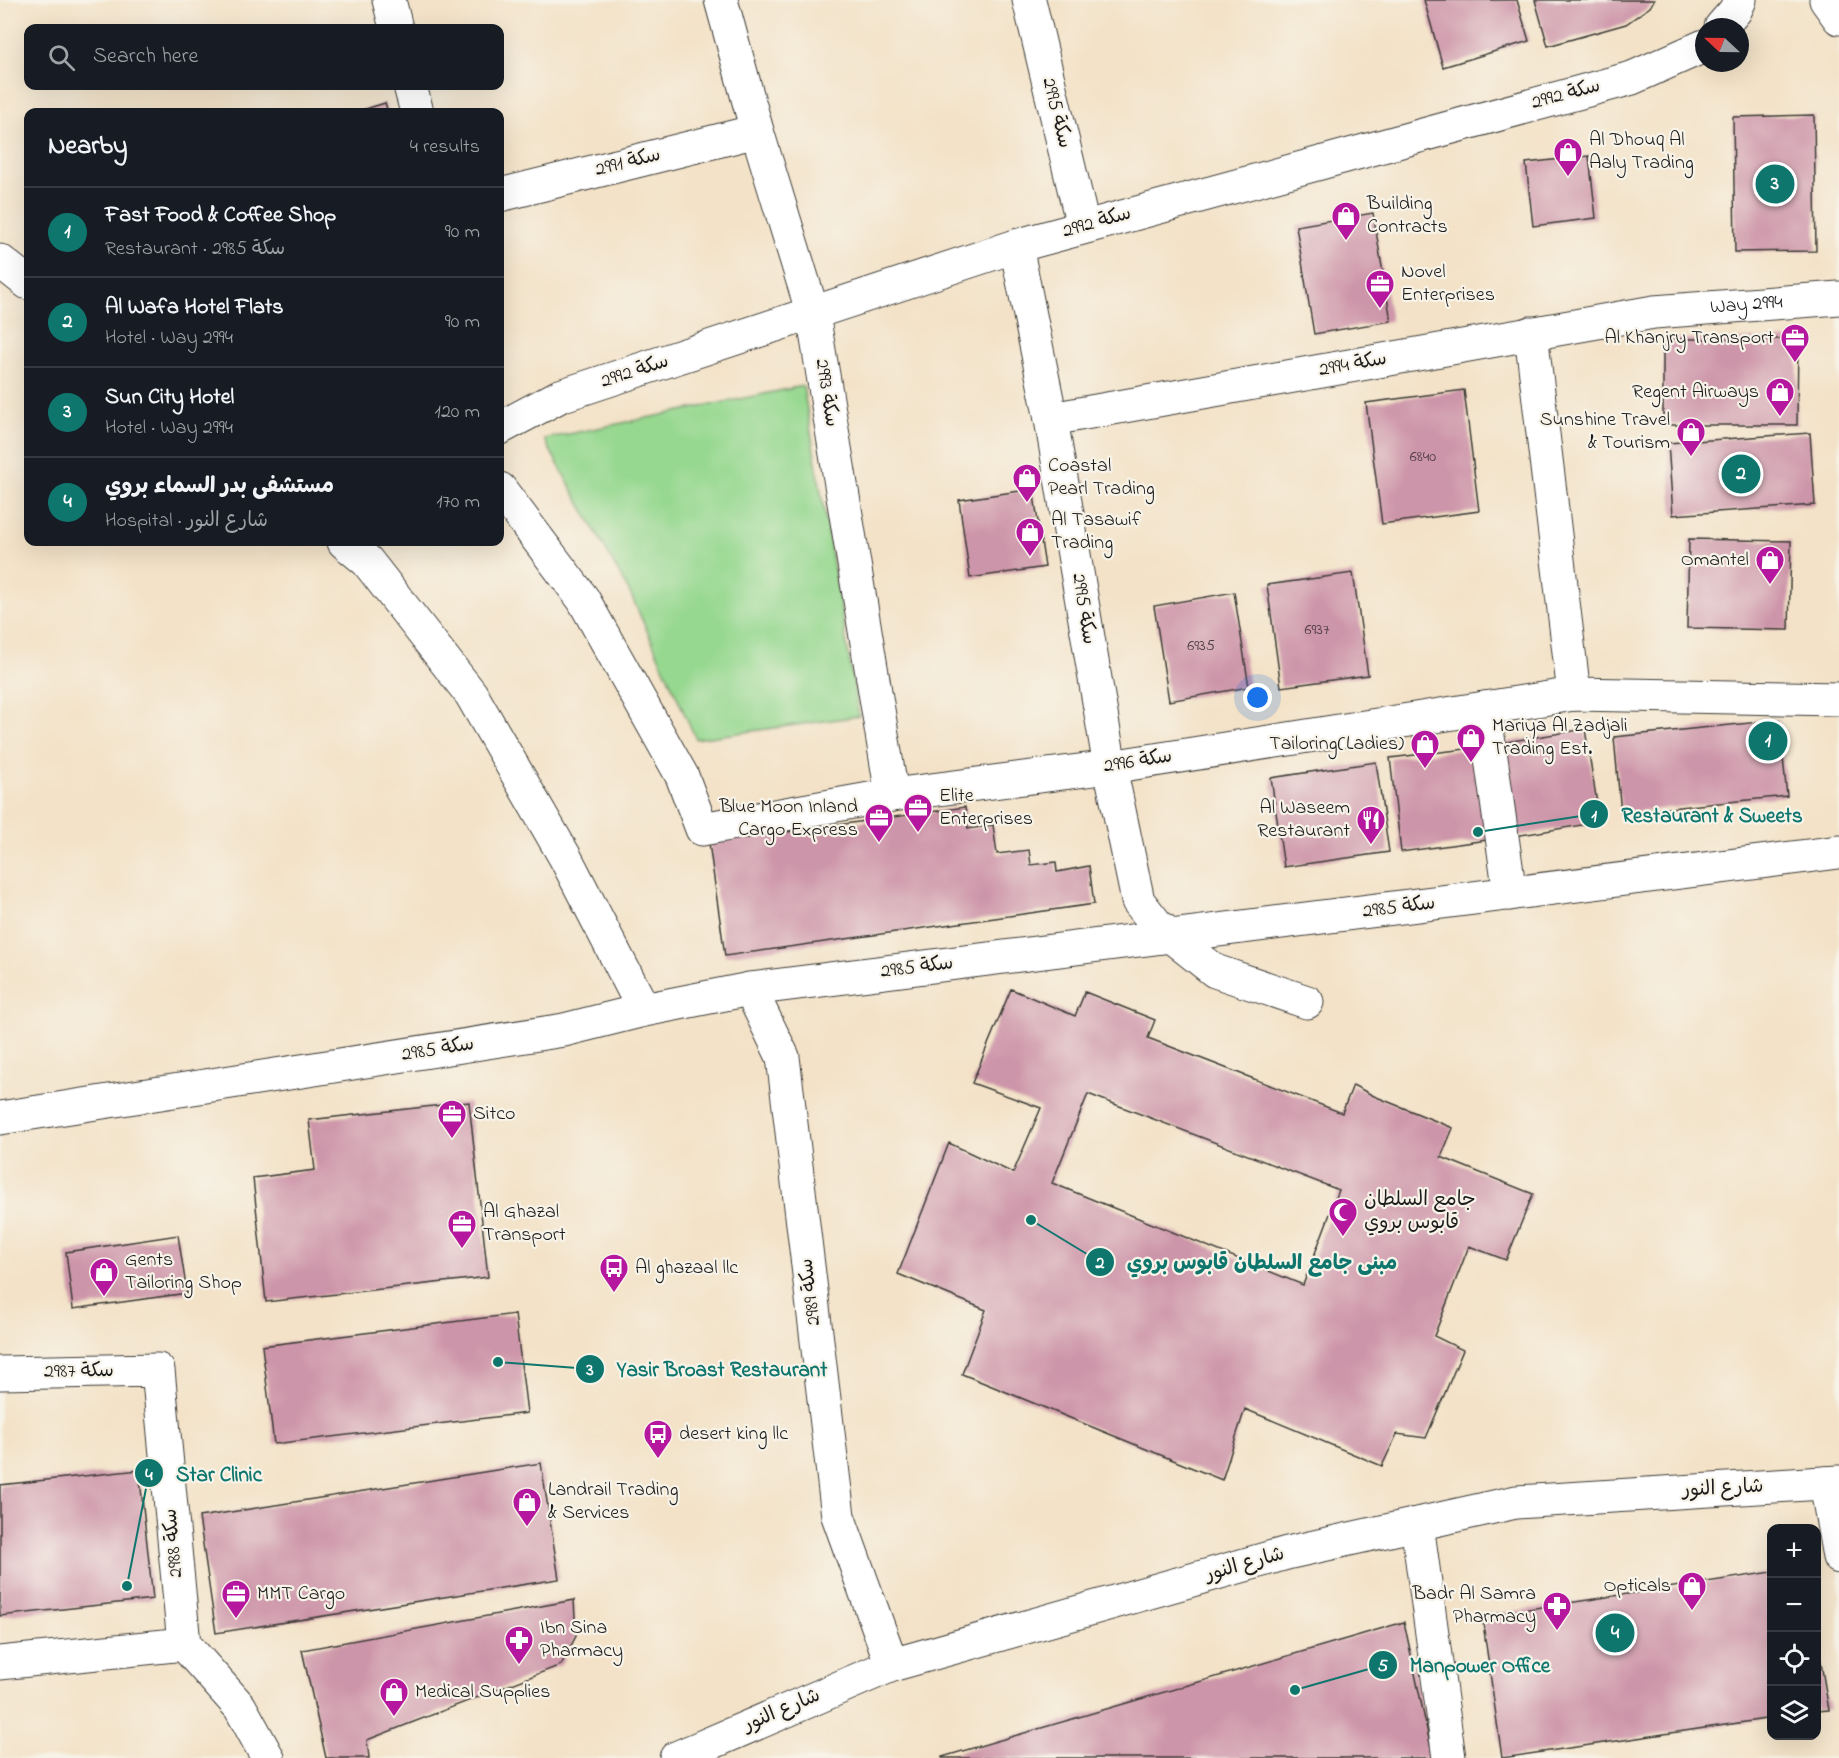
<!DOCTYPE html>
<meta charset="utf-8">
<style>
:root{--surface:#171b24;--page:#20242c;--text:#f1f3f6;--muted:#9ea1a6;--line:#363941;--accent:#0f766e}
body{margin:0;font-family:"Indie Flower","Playpen Sans Arabic",sans-serif;background:var(--page);color:var(--text)}
.controls{position:absolute;right:18px;bottom:18px;display:grid;overflow:hidden;border-radius:12px;box-shadow:0 6px 24px #0002}
.controls button{width:54px;height:54px;display:grid;place-items:center;padding:0;border:0;border-bottom:2px solid var(--line);background:var(--surface);color:var(--text);font:30px sans-serif}
.compass{position:absolute;left:1695px;top:18px;width:54px;height:54px;border-radius:50%;background:var(--surface);box-shadow:0 6px 24px #0002;rotate:292deg}
.you{position:absolute;left:1258px;top:698px;width:21px;height:21px;margin:-15px;border:4px solid #fff;border-radius:50%;background:#1a73e8;box-shadow:0 0 0 9px #1a73e833}
.badge{display:grid;place-items:center;width:39px;height:39px;border-radius:50%;background:var(--accent);color:#fff;font-size:20px;font-weight:700}
.pin{position:absolute;translate:-50% -50%;border:3px solid #fff;box-shadow:0 2px 6px #0006}
.list{margin:0;padding:0;list-style:none}
h2{display:flex;justify-content:space-between;align-items:center;height:78px;margin:0;padding:0 24px;font-size:26px}
h2 small{font-size:20px;font-weight:400;color:var(--muted)}
.list li{display:grid;grid-template-columns:39px 1fr auto;gap:18px;align-items:center;box-sizing:border-box;height:90px;padding:0 24px;border-top:2px solid var(--line)}
.list b{display:block;font-size:22px;white-space:nowrap}
.list p{margin:0;font-size:20px;white-space:nowrap;color:var(--muted)}
.list em{font-size:20px;font-style:normal;color:var(--muted)}
.icon{flex:none;width:33px;height:33px;fill:none;stroke:currentColor;stroke-width:2;stroke-linecap:round;stroke-linejoin:round}
.map{position:relative;flex:none;width:1839px;height:1758px;overflow:hidden}
.search{position:absolute;background:var(--surface);box-shadow:0 6px 24px #0002;left:24px;top:24px;width:480px;height:66px;display:flex;align-items:center;gap:15px;box-sizing:border-box;padding:0 21px;border-radius:12px;color:var(--muted);font-size:22px}
.panel{position:absolute;background:var(--surface);box-shadow:0 6px 24px #0002;left:24px;top:108px;width:480px;height:438px;border-radius:12px}
.map>svg:first-child{display:block}
</style>
<div class="map">
<svg width="1839" height="1758" viewBox="0 0 1839 1758">
<rect width="100%" height="100%" fill="#f7f3e8"/>
<filter id="ink" filterUnits="userSpaceOnUse"><feTurbulence type="fractalNoise" baseFrequency=".0167" numOctaves="2"/><feDisplacementMap in="SourceGraphic" scale="12" xChannelSelector="R" yChannelSelector="G"/><feConvolveMatrix kernelMatrix="1 2 1 2 8 2 1 2 1" color-interpolation-filters="sRGB"/></filter>
<filter id="wash" filterUnits="userSpaceOnUse"><feTurbulence type="fractalNoise" baseFrequency=".008" numOctaves="4" result="noise"/><feDisplacementMap in="SourceGraphic" scale="24" xChannelSelector="R" yChannelSelector="G"/><feGaussianBlur stdDeviation="1.35" result="paint"/><feColorMatrix in="noise" values="0 0 0 0 0 0 0 0 0 0 0 0 0 0 0 0 0 1.4 0 .05"/><feComposite in="paint" operator="in"/></filter>
<g filter="url(#wash)">
<rect width="100%" height="100%" fill="#f3e2c7"/>
<!-- green -->
<path fill="#96d890" stroke="#597a56" stroke-width="1.5" d="M803 386 859 716 696 739 630 593 544 439Z"/>
<g id="blocks">
<!-- building -->
<path fill="#cd95a9" fill-rule="evenodd" d="M1424 0H1517L1529 41 1443 67Z
M1535 0H1654L1650 7 1626 24 1548 46Z
M385 103 388 112H356Z
M1814 115 1816 251 1735 252 1733 117Z
M1589 156 1596 218 1533 226 1526 163Z
M1373 213 1391 321 1314 334 1296 226Z
M1663 339H1798L1797 425H1663Z
M1464 390 1479 511 1382 524 1366 403Z
M1810 433 1815 505 1673 515 1668 443Z
M1033 489 1045 567 970 578 959 500Z
M1689 539 1791 541 1789 630 1687 628Z
M1353 573 1368 675 1281 687 1267 585Z
M1234 592 1249 687 1169 701 1154 606Z
M1779 720 1787 796 1621 813 1614 737Z
M1585 729 1600 822 1515 836 1500 743Z
M1483 747 1494 839 1401 852 1390 758Z
M1376 762 1389 852 1284 867 1271 778Z
M965 807 968 829 993 825 997 854 1029 850 1031 865 1056 862 1057 872 1089 866 1094 904 725 956 709 843Z
M1011 989 1075 1016 1085 992 1155 1020 1148 1038 1342 1113 1353 1085 1374 1096 1453 1128 1441 1157 1533 1194 1506 1260 1469 1246 1434 1336 1463 1350 1426 1438 1397 1434 1382 1466 1245 1409 1222 1480 962 1374 986 1310 898 1274 949 1143 1013 1173 1041 1108 972 1083ZM1088 1094 1339 1190 1303 1285 1052 1183Z
M469 1102 488 1277 266 1302 253 1178 315 1170 309 1120Z
M178 1235 187 1293 73 1309 66 1252Z
M515 1314 527 1413 274 1444 262 1346Z
M541 1463 559 1579 216 1633 199 1517Z
M139 1470 153 1599 0 1616V1485Z
M1772 1572V1718L1502 1758 1482 1616Z
M574 1600 576 1636 561 1665 367 1740 369 1758H326L302 1650Z
M1404 1622 1433 1758H942V1757Z
M1816 1634 1829 1710 1816 1711Z"/>
</g>
</g>
<g filter="url(#ink)">
<use href="#blocks" fill-opacity="0" stroke="#3c3a36" stroke-width="1.5"/>
<g fill="none" stroke-linecap="round" stroke-linejoin="round">
<!-- minor casing -->
<g stroke="#3c3a36" stroke-width="35">
<g id="minor">
<path d="M389 0 396 28"/>
<path d="M721 0 757 131 813 314 892 795"/>
<path d="M1029 0 1083 226"/>
<path d="M1826 0 1839 18"/>
<path d="M1721 27 1735 11 1740 0"/>
<path d="M410 86 417 112"/>
<path d="M500 195 757 131"/>
<path d="M1016 246 1051 419 1110 767 1138 901 1157 925 1215 971 1307 1002"/>
<path d="M0 261 28 283"/>
<path d="M1531 333 1574 694"/>
<path id="s1" d="M1051 419 1654 312 1839 298"/>
<path d="M500 428 560 396 1016 246 1632 78 1704 46"/>
<path d="M500 489 583 599 682 776 702 829 892 795 1110 767 1574 694 1839 699"/>
<path d="M344 542 367 561 471 694 565 857 644 1010"/>
<path d="M1484 708 1510 894"/>
<path d="M750 989 783 1057 838 1516 892 1665"/>
<path d="M0 1118 564 1030 644 1010 750 989 1839 852"/>
<path d="M0 1373 158 1370 184 1644 240 1707 268 1758"/>
<path d="M1826 1483 1839 1557"/>
<path d="M1417 1524 1449 1758"/>
<path d="M0 1663 184 1644"/>
<path d="M676 1758 892 1665 1287 1553 1516 1502 1839 1482"/>
</g>
</g>
<!-- minor -->
<use href="#minor" stroke="#fff" stroke-width="33"/>
</g>
</g>
<!-- icons -->
<defs>
<g id="shop-pin" transform="scale(1.5)"><path d="M0 17L-7.5 6A9.5 9.5 0 1 1 7.5 6Z" fill="#b5179e" stroke="#f7f3e8"/><path d="M-5-2.5h2.3a2.7 3.5 0 0 1 5.4 0H5L5.5 6h-11ZM-1.5-2.5h3a1.5 2.3 0 0 0-3 0Z" fill="#fff"/></g>
<g id="office-pin" transform="scale(1.5)"><path d="M0 17L-7.5 6A9.5 9.5 0 1 1 7.5 6Z" fill="#b5179e" stroke="#f7f3e8"/><path d="M-6-3h4V-5.5h4V-3h4V5H-6ZM-1-4.5V-3h2v-1.5ZM-6 0V1H6V0Z" fill="#fff"/></g>
<g id="restaurant-pin" transform="scale(1.5)"><path d="M0 17L-7.5 6A9.5 9.5 0 1 1 7.5 6Z" fill="#b5179e" stroke="#f7f3e8"/><path d="M-5-6h1v4h1v-4h1v4h1v-4h1v5L-1.5 .5V6h-2V.5L-5-1ZM5-6V6H3V1.5H1.5Q1.5-4 5-6Z" fill="#fff"/></g>
<g id="mosque-pin" transform="scale(1.5)"><path d="M0 17L-7.5 6A9.5 9.5 0 1 1 7.5 6Z" fill="#b5179e" stroke="#f7f3e8"/><path d="M3.5-4.9A6 6 0 1 0 3.5 4.9A5 5 0 1 1 3.5-4.9Z" fill="#fff"/></g>
<g id="bus-pin" transform="scale(1.5)"><path d="M0 17L-7.5 6A9.5 9.5 0 1 1 7.5 6Z" fill="#b5179e" stroke="#f7f3e8"/><path d="M-5-6H5V4H4V6H2V4H-2V6H-4V4H-5ZM-3.5-4V0h7V-4ZM-3.5 1.2v1.5H-2V1.2ZM2 1.2v1.5H3.5V1.2Z" fill="#fff"/></g>
<g id="pharmacy-pin" transform="scale(1.5)"><path d="M0 17L-7.5 6A9.5 9.5 0 1 1 7.5 6Z" fill="#b5179e" stroke="#f7f3e8"/><path d="M-2-6h4v4h4v4h-4v4h-4v-4h-4v-4h4Z" fill="#fff"/></g>
</defs>
<g fill-rule="evenodd">
<use href="#shop-pin" x="1568" y="152"/>
<use href="#shop-pin" x="1346" y="216"/>
<use href="#office-pin" x="1380" y="284"/>
<use href="#office-pin" x="1795" y="338"/>
<use href="#shop-pin" x="1780" y="392"/>
<use href="#shop-pin" x="1691" y="432"/>
<use href="#shop-pin" x="1027" y="478"/>
<use href="#shop-pin" x="1030" y="532"/>
<use href="#shop-pin" x="1770" y="560"/>
<use href="#shop-pin" x="1471" y="738"/>
<use href="#shop-pin" x="1425" y="744"/>
<use href="#office-pin" x="918" y="808"/>
<use href="#office-pin" x="879" y="818"/>
<use href="#restaurant-pin" x="1371" y="820"/>
<use href="#office-pin" x="452" y="1114"/>
<use href="#mosque-pin" x="1343" y="1212"/>
<use href="#office-pin" x="462" y="1224"/>
<use href="#bus-pin" x="614" y="1268"/>
<use href="#shop-pin" x="104" y="1272"/>
<use href="#bus-pin" x="658" y="1434"/>
<use href="#shop-pin" x="527" y="1502"/>
<use href="#shop-pin" x="1692" y="1586"/>
<use href="#office-pin" x="236" y="1594"/>
<use href="#pharmacy-pin" x="1557" y="1606"/>
<use href="#pharmacy-pin" x="519" y="1640"/>
<use href="#shop-pin" x="394" y="1692"/>
</g>
<g text-anchor="middle" dominant-baseline="central" stroke-width="4.5" stroke-linejoin="round" paint-order="stroke">
<!-- number labels -->
<g font-size="16" fill="#483a3f">
<text x="1423" y="457">6840</text>
<text x="1317" y="630">6937</text>
<text x="1201" y="646">6935</text>
</g>
<!-- street labels -->
<g font-size="20" fill="#1c1c1c" stroke="#f7f3e8">
<text transform="translate(1566 95) rotate(-15)">سكة 2992</text>
<text transform="translate(1056 113) rotate(76)">سكة 2995</text>
<text transform="translate(628 163) rotate(-14)">سكة 2991</text>
<text transform="translate(1097 223) rotate(-16)">سكة 2992</text>
<text stroke="none"><textPath href="#s1" startOffset="705">Way 2994</textPath></text>
<text transform="translate(1353 365) rotate(-10)">سكة 2994</text>
<text transform="translate(635 372) rotate(-18)">سكة 2992</text>
<text transform="translate(826 393) rotate(81)">سكة 2993</text>
<text transform="translate(1083 609) rotate(81)">سكة 2995</text>
<text transform="translate(1138 762) rotate(-9)">سكة 2996</text>
<text transform="translate(1399 908) rotate(-7)">سكة 2985</text>
<text transform="translate(917 968) rotate(-7)">سكة 2985</text>
<text transform="translate(438 1050) rotate(-9)">سكة 2985</text>
<text transform="translate(811 1292) rotate(-97)">سكة 2989</text>
<text transform="translate(79 1372) rotate(-1)">سكة 2987</text>
<text transform="translate(1723 1489) rotate(-3)">شارع النور</text>
<text transform="translate(174 1543) rotate(-95)">سكة 2988</text>
<text transform="translate(1245 1565) rotate(-16)">شارع النور</text>
<text transform="translate(782 1711) rotate(-23)">شارع النور</text>
</g>
<!-- poi labels -->
<g font-size="20" fill="#1c1c1c" stroke="#f7f3e8" text-anchor="start">
<text x="1589" y="140">Al Dhouq Al<tspan x="1589" dy="23">Aaly Trading</tspan></text>
<text x="1367" y="204">Building<tspan x="1367" dy="23">Contracts</tspan></text>
<text x="1401" y="272">Novel<tspan x="1401" dy="23">Enterprises</tspan></text>
<text x="1774" y="338" text-anchor="end">Al Khanjry Transport</text>
<text x="1759" y="392" text-anchor="end">Regent Airways</text>
<text x="1670" y="420" text-anchor="end">Sunshine Travel<tspan x="1670" dy="23">&amp; Tourism</tspan></text>
<text x="1048" y="466">Coastal<tspan x="1048" dy="23">Pearl Trading</tspan></text>
<text x="1051" y="520">Al Tasawif<tspan x="1051" dy="23">Trading</tspan></text>
<text x="1749" y="560" text-anchor="end">Omantel</text>
<text x="1492" y="726">Mariya Al Zadjali<tspan x="1492" dy="23">Trading Est.</tspan></text>
<text x="1404" y="744" text-anchor="end">Tailoring(Ladies)</text>
<text x="939" y="796">Elite<tspan x="939" dy="23">Enterprises</tspan></text>
<text x="858" y="807" text-anchor="end">Blue Moon Inland<tspan x="858" dy="23">Cargo Express</tspan></text>
<text x="1350" y="808" text-anchor="end">Al Waseem<tspan x="1350" dy="23">Restaurant</tspan></text>
<text x="473" y="1114">Sitco</text>
<text x="1364" y="1200">جامع السلطان<tspan x="1364" dy="23">قابوس بروي</tspan></text>
<text x="483" y="1212">Al Ghazal<tspan x="483" dy="23">Transport</tspan></text>
<text x="125" y="1260">Gents<tspan x="125" dy="23">Tailoring Shop</tspan></text>
<text x="635" y="1268">Al ghazaal llc</text>
<text x="679" y="1434">desert king llc</text>
<text x="548" y="1490">Landrail Trading<tspan x="548" dy="23">&amp; Services</tspan></text>
<text x="1671" y="1586" text-anchor="end">Opticals</text>
<text x="257" y="1594">MMT Cargo</text>
<text x="1536" y="1594" text-anchor="end">Badr Al Samra<tspan x="1536" dy="23">Pharmacy</tspan></text>
<text x="540" y="1628">Ibn Sina<tspan x="540" dy="23">Pharmacy</tspan></text>
<text x="415" y="1692">Medical Supplies</text>
</g>
</g>
<!-- callouts -->
<path fill="none" stroke="#0f766e" stroke-width="2" d="M1478 832L1594 814M1031 1220L1100 1262M498 1362L590 1369M127 1586L149 1473M1295 1690L1383 1665"/>
<g fill="#0f766e" stroke="#f7f3e8" stroke-width="2">
<circle cx="1478" cy="832" r="6"/>
<circle cx="1031" cy="1220" r="6"/>
<circle cx="498" cy="1362" r="6"/>
<circle cx="127" cy="1586" r="6"/>
<circle cx="1295" cy="1690" r="6"/>
<circle cx="1594" cy="814" r="15"/>
<circle cx="1100" cy="1262" r="15"/>
<circle cx="590" cy="1369" r="15"/>
<circle cx="149" cy="1473" r="15"/>
<circle cx="1383" cy="1665" r="15"/>
</g>
<g font-size="18" text-anchor="middle" font-weight="bold" fill="#fff">
<text x="1594" y="821">1</text>
<text x="1100" y="1268">2</text>
<text x="590" y="1375">3</text>
<text x="149" y="1480">4</text>
<text x="1383" y="1671">5</text>
</g>
<g font-size="21" text-anchor="middle" font-weight="bold" fill="#0f766e" stroke="#f7f3e8" stroke-width="4.5" stroke-linejoin="round" paint-order="stroke">
<text x="1712" y="822">Restaurant &amp; Sweets</text>
<text x="1262" y="1269">مبنى جامع السلطان قابوس بروي</text>
<text x="722" y="1376">Yasir Broast Restaurant</text>
<text x="219" y="1481">Star Clinic</text>
<text x="1480" y="1672">Manpower Office</text>
</g>
</svg>
<div class="controls">
<button>+</button>
<button>−</button>
<button><svg class="icon" aria-label="locate" viewBox="0 0 24 24"><circle cx="12" cy="12" r="6"/><path d="M12 2v4M12 18v4M2 12h4M18 12h4"/></svg></button>
<button><svg class="icon" aria-label="layers" viewBox="0 0 24 24"><path d="M12 4l9 5-9 5-9-5zM3 14l9 5 9-5"/></svg></button>
</div>
<svg class="compass" viewBox="-18 -18 36 36"><path d="M0-13l5 13h-10z" fill="#e53935"/><path d="M0 13l5-13h-10z" fill="#9ea1a6"/></svg>
<div class="you"></div>
<div class="pin badge" style="left:1768px;top:741px">1</div>
<div class="pin badge" style="left:1741px;top:474px">2</div>
<div class="pin badge" style="left:1775px;top:184px">3</div>
<div class="pin badge" style="left:1615px;top:1633px">4</div>
<div class="search"><svg class="icon" aria-label="search" viewBox="0 0 24 24"><circle cx="10" cy="10" r="6"/><path d="M15 15l6 6"/></svg>Search here</div>
<section class="panel">
<h2>Nearby<small>4 results</small></h2>
<ul class="list">
<li><span class="badge">1</span><div><b>Fast Food &amp; Coffee Shop</b><p>Restaurant · سكة 2985</p></div><em>90 m</em></li>
<li><span class="badge">2</span><div><b>Al Wafa Hotel Flats</b><p>Hotel · Way 2994</p></div><em>90 m</em></li>
<li><span class="badge">3</span><div><b>Sun City Hotel</b><p>Hotel · Way 2994</p></div><em>120 m</em></li>
<li><span class="badge">4</span><div><b>مستشفى بدر السماء بروي</b><p>Hospital · شارع النور</p></div><em>170 m</em></li>
</ul>
</section>
</div>
